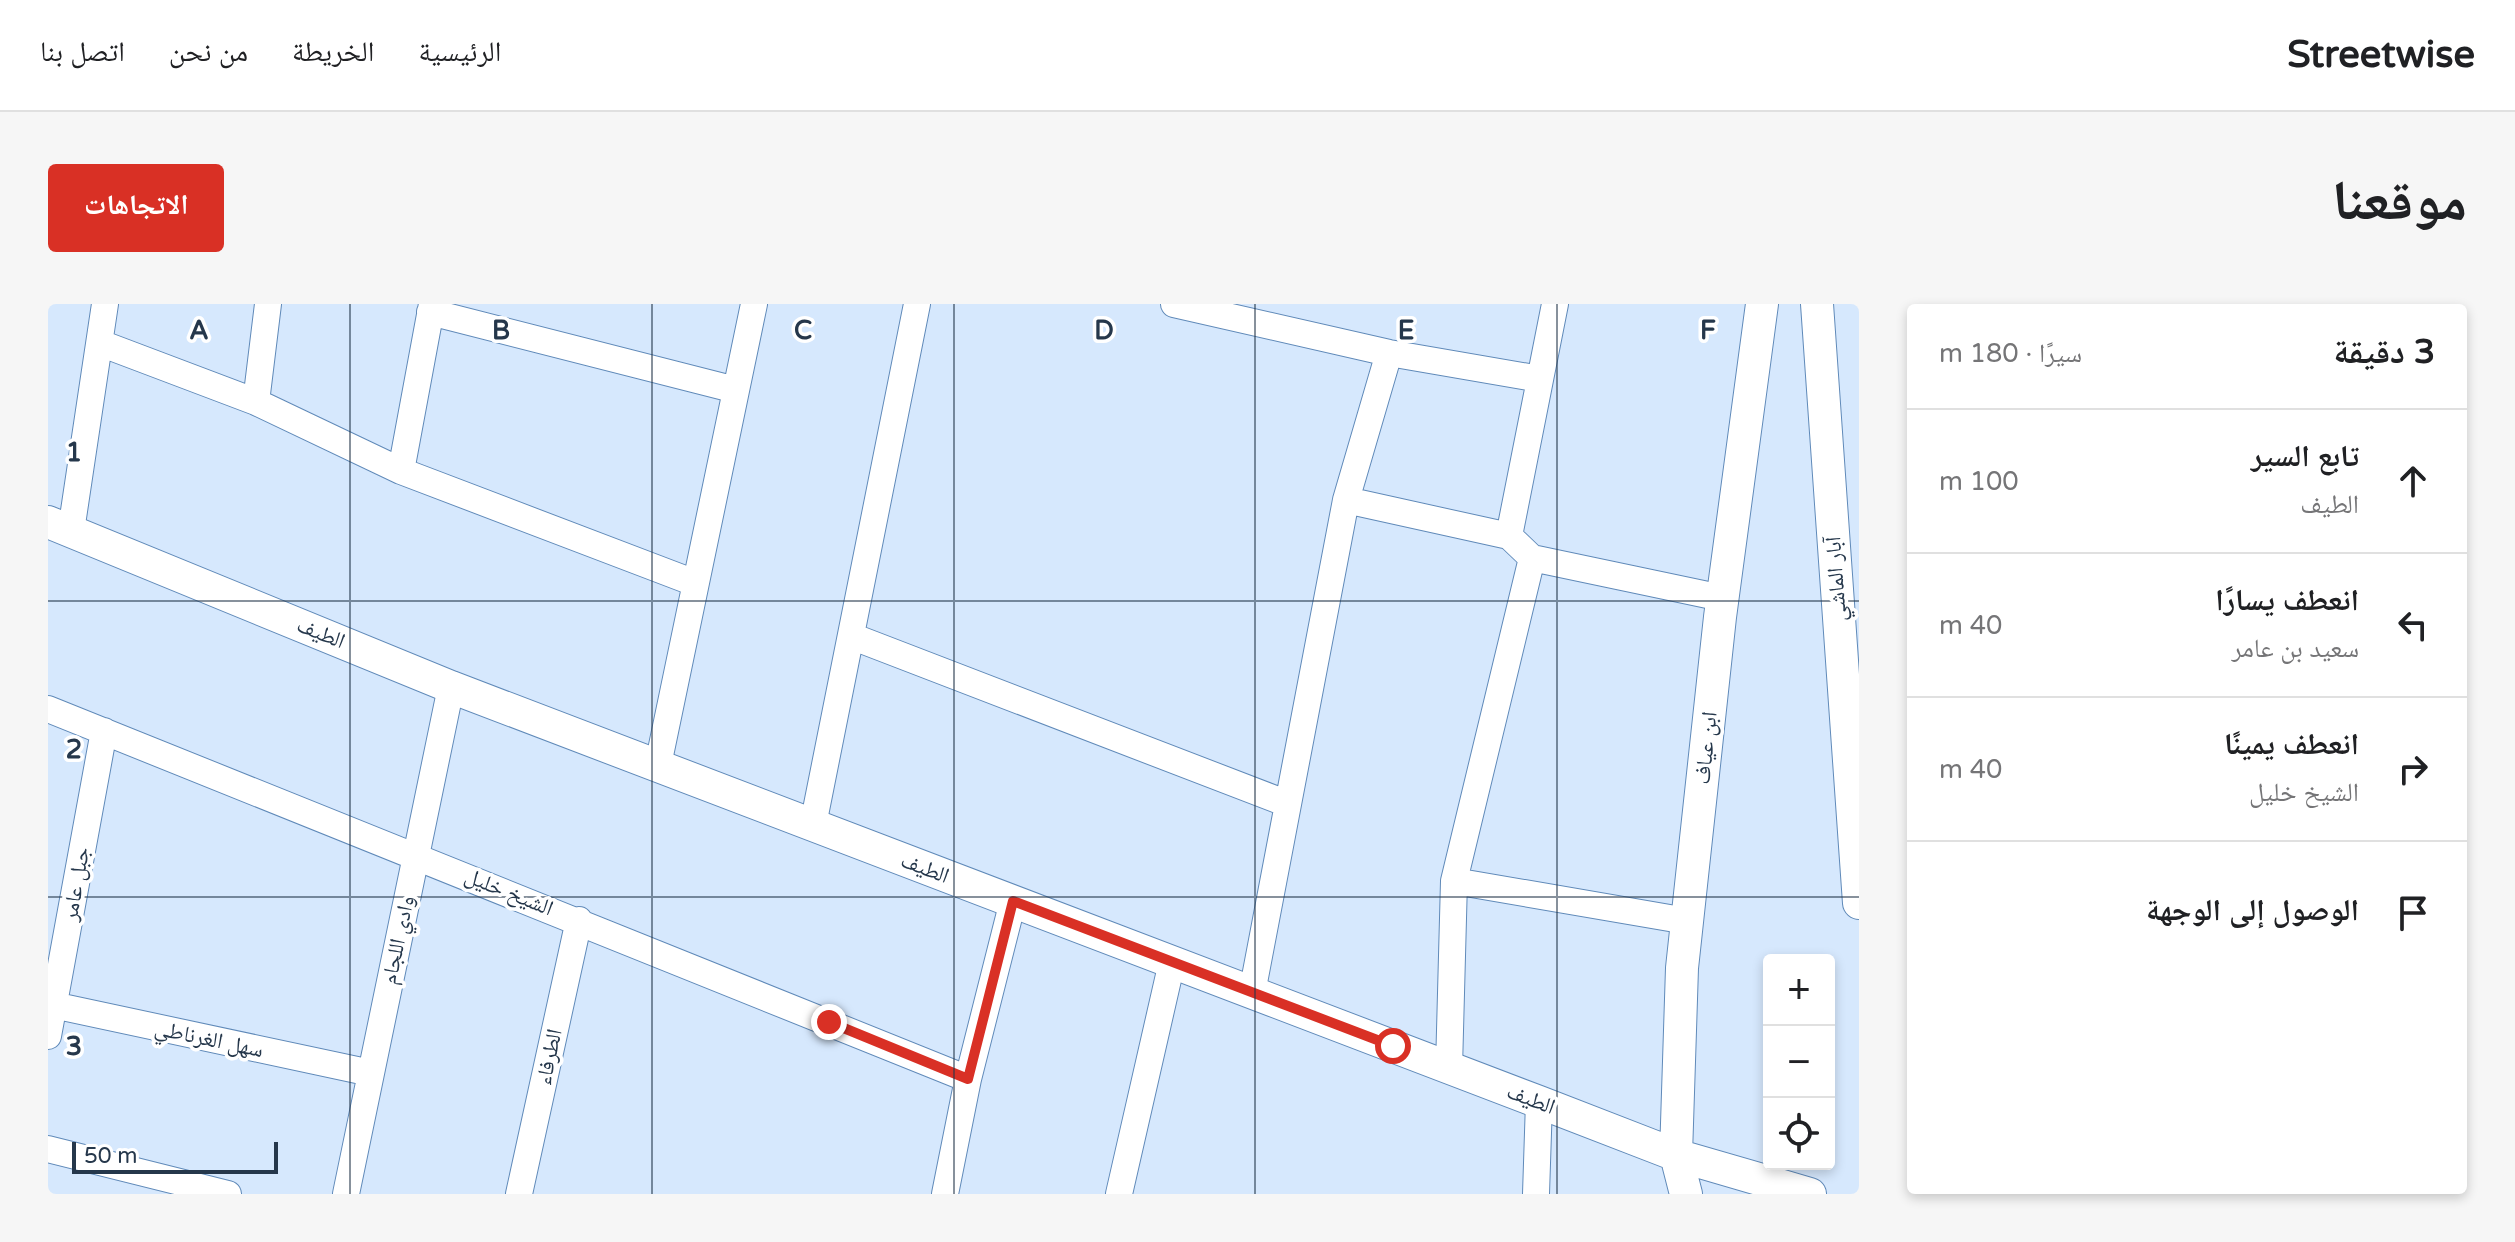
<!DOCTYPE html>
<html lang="ar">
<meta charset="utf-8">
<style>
:root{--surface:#fff;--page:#f6f6f6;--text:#202124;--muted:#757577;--line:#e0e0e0;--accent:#d93025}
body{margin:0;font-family:"Varela Round","Noto Naskh Arabic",sans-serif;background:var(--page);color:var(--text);direction:rtl}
.controls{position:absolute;right:24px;bottom:24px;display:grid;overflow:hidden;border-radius:8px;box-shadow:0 4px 12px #0003}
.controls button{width:72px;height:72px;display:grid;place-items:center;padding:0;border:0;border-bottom:2px solid var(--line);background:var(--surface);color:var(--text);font:40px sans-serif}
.scale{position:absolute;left:24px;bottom:20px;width:206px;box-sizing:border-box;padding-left:8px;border:4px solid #25374b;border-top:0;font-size:22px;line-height:28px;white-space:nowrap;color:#25374b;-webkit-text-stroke:6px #fff;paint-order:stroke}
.stop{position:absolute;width:24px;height:24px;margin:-18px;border:6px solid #d93025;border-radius:50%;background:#fff}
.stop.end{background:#d93025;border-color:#fff;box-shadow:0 2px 8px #0008}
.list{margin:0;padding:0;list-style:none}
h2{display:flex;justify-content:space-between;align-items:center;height:104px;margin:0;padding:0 32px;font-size:34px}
h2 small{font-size:26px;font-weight:400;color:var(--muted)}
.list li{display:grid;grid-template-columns:52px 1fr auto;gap:24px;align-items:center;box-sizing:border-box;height:144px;padding:0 32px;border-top:2px solid var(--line)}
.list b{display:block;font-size:30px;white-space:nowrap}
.list p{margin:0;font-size:26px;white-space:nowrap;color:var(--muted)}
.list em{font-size:26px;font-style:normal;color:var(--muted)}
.icon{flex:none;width:44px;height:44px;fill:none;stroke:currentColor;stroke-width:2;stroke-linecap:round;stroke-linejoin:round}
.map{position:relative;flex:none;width:1811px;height:890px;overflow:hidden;direction:ltr;border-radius:8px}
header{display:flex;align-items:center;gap:48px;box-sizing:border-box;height:112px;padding:0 40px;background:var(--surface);border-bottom:2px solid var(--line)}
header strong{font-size:38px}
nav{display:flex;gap:44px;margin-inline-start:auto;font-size:28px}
.intro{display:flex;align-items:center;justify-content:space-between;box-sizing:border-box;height:192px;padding:0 48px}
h1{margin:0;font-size:56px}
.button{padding:20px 36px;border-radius:8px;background:var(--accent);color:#fff;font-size:28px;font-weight:700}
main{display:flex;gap:48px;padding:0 48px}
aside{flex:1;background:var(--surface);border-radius:8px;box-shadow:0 4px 12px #0003}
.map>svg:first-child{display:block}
</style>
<header>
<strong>Streetwise</strong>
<nav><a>الرئيسية</a><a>الخريطة</a><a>من نحن</a><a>اتصل بنا</a></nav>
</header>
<div class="intro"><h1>موقعنا</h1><a class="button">الاتجاهات</a></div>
<main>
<aside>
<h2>3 دقيقة<small>سيرًا · 180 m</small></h2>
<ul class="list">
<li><svg class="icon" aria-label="ahead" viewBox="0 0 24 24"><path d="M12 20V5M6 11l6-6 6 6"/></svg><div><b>تابع السير</b><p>الطيف</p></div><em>100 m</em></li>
<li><svg class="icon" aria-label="left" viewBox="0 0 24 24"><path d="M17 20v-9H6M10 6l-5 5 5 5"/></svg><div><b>انعطف يسارًا</b><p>سعيد بن عامر</p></div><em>40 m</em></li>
<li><svg class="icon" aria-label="right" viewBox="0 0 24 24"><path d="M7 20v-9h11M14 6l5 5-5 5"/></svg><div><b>انعطف يمينًا</b><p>الشيخ خليل</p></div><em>40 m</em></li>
<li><svg class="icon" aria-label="arrive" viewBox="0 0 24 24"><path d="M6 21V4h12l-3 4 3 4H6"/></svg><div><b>الوصول إلى الوجهة</b></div></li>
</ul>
</aside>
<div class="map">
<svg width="1811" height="890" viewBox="0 0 1811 890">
<rect width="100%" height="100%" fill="#d6e8fd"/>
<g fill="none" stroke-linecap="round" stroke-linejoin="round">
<!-- minor casing -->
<g stroke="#608ab9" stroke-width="28">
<path id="minor" d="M1126 0 1341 49 1492 75
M382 8 688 86
M52 39 208 98 353 167 647 279
M208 98 220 0
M353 167 384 0
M1298 196 1461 232
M23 227 57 0
M1484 254 1674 294
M803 332 1240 500
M0 405 920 775
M610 461 706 0
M765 521 869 0
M1406 577 1639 617
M1204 689 1298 196 1341 49
M0 700 323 769
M0 732 56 427
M1401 764 1406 577 1484 254 1461 232 1507 0
M0 845 180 890
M298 890 403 383
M471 890 531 616
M897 890 920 775 965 597
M1071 890 1124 658
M1488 890 1491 798"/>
</g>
<!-- tertiary casing -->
<g stroke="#608ab9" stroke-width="34">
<path id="tertiary" d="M1769 0 1811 599
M0 218 403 383 1491 798 1628 851 1762 890
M1638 890 1628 851 1634 664 1672 313 1714 0"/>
</g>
<!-- minor -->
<use href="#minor" stroke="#fff" stroke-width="26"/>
<!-- tertiary -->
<use href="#tertiary" stroke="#fff" stroke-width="32"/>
</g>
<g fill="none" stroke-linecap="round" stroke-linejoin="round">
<!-- route -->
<path stroke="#d93025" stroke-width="10" d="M781 718 920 775 965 597 1345 742"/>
</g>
<!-- grid -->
<path fill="none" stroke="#25374b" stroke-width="2" stroke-opacity="0.55" d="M302 0V890M604 0V890M906 0V890M1207 0V890M1509 0V890M0 297H1811M0 593H1811"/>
<g text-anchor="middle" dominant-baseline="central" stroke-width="7" stroke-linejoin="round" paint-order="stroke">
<!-- street labels -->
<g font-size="22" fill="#25374b" stroke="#fff">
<text transform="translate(1788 275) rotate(-94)">آبار الماشي</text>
<text transform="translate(273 329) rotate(22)">الطيف</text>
<text transform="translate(1658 444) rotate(-84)">ابن عياف</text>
<text transform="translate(877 564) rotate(21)">الطيف</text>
<text transform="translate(28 580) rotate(-80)">جبل عامر</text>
<text transform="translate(461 588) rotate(22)">الشيخ خليل</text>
<text transform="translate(350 636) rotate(-78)">وادي اللجام</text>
<text transform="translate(161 735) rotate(12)">سهل الغرناطي</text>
<text transform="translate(501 753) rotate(-78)">الطرفاء</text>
<text transform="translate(1483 795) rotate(21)">الطيف</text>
</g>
</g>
<g font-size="26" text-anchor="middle" font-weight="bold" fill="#25374b" stroke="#fff" stroke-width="7" stroke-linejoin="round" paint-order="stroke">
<text x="151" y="35">A</text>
<text x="453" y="35">B</text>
<text x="755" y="35">C</text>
<text x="1056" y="35">D</text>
<text x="1358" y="35">E</text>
<text x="1660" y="35">F</text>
<text x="26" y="157">1</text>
<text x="26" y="454">2</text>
<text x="26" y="751">3</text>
</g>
</svg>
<div class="controls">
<button>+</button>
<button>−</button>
<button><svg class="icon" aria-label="locate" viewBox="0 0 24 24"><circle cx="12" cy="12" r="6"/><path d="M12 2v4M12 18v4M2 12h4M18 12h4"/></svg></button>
</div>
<div class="scale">50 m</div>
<div class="stop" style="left:1345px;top:742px"></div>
<div class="stop end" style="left:781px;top:718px"></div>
</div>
</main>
